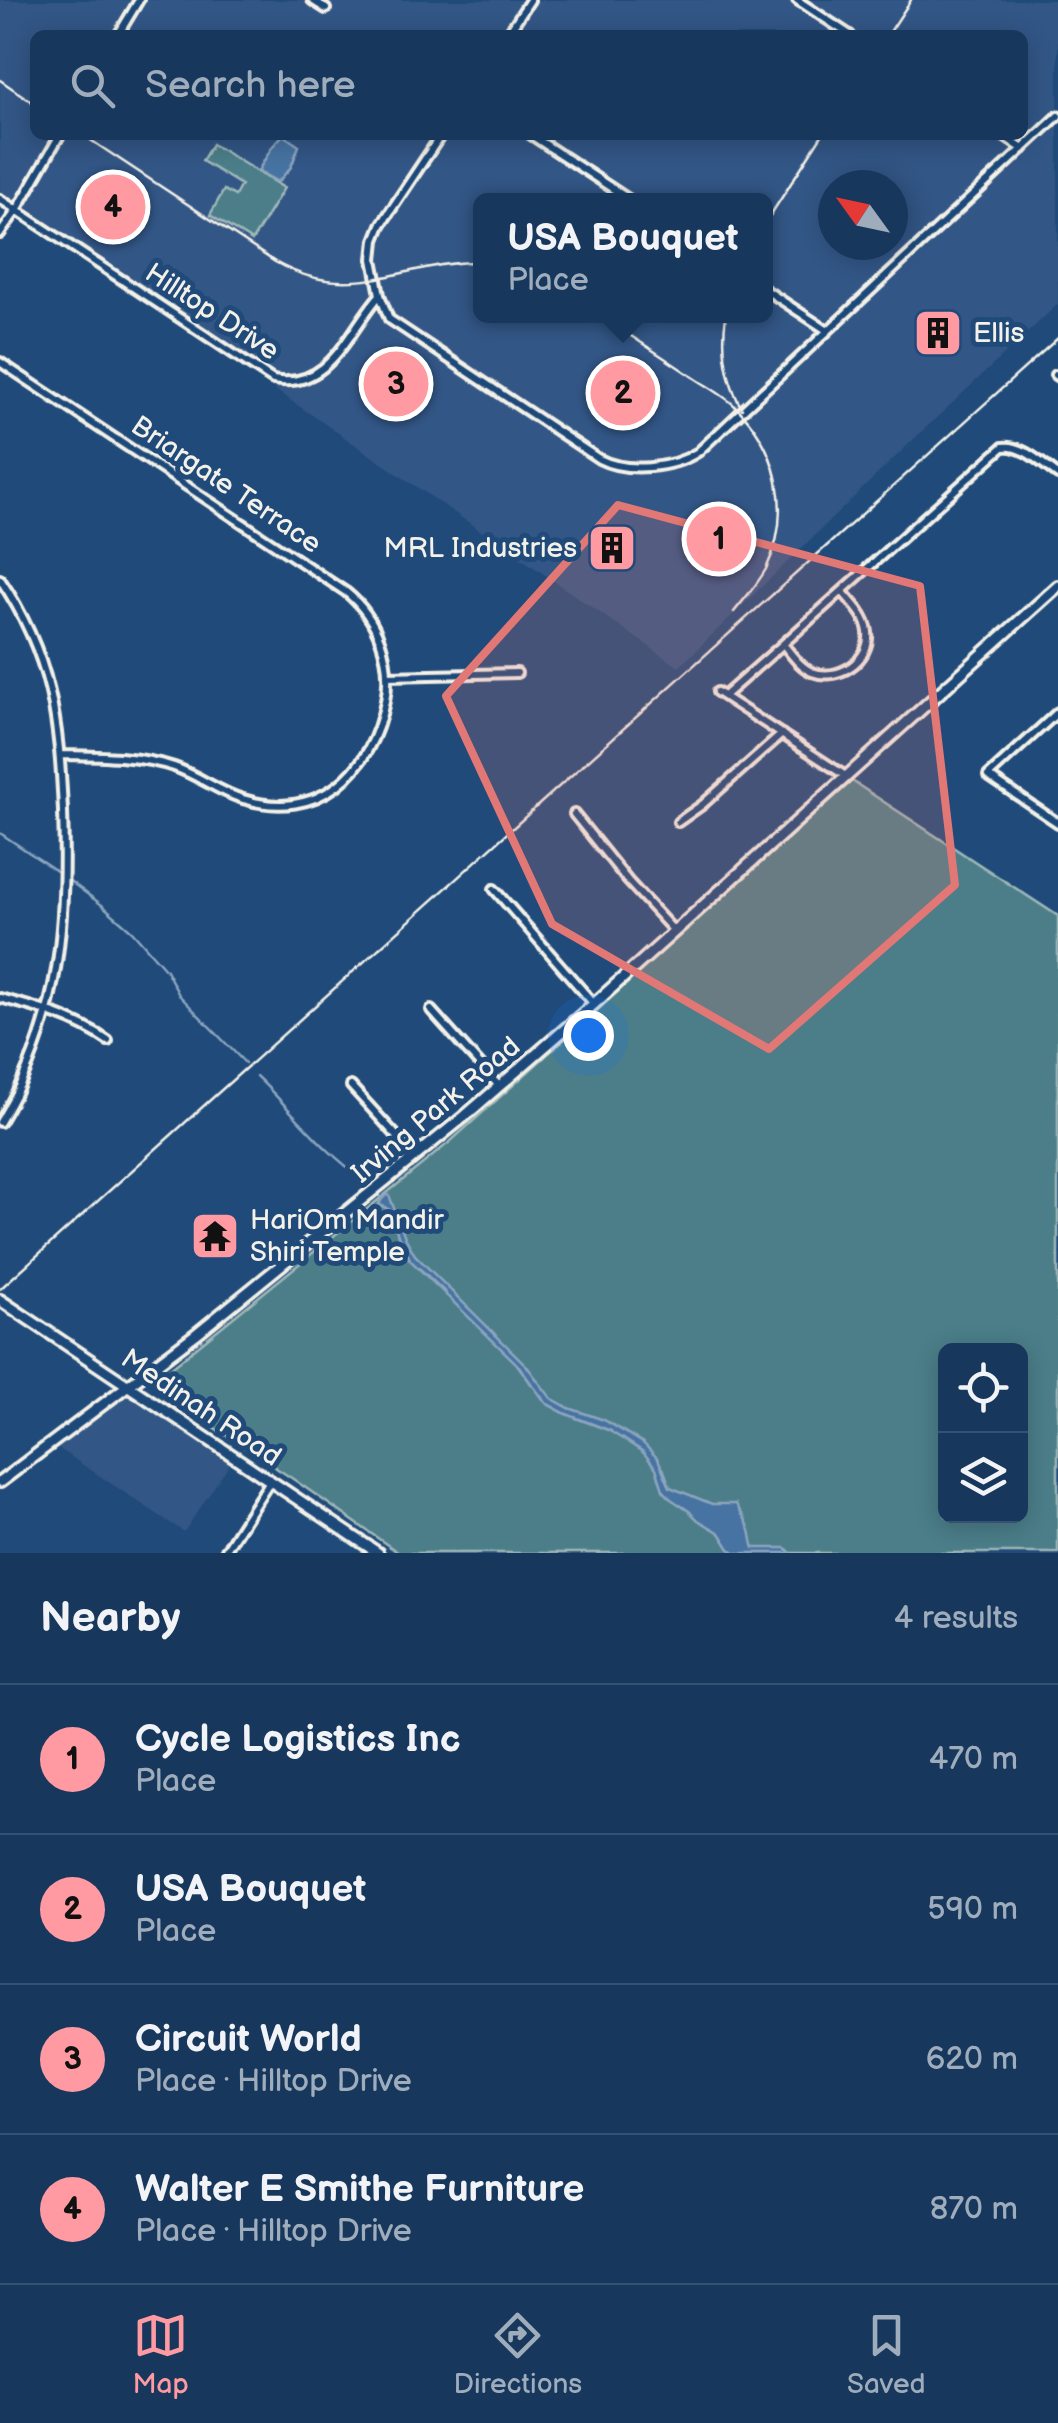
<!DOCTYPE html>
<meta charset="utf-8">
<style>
:root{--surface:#17385c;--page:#203f62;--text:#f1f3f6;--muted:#9eacbb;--line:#365272;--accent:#ff9aa2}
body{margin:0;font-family:"Balsamiq Sans",sans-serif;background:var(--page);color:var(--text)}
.controls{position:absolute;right:30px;bottom:30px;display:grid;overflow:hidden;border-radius:15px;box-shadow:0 5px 25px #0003}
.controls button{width:90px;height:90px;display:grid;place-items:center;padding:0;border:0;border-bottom:2px solid var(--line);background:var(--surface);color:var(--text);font:50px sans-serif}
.compass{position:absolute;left:818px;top:170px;width:90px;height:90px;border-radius:50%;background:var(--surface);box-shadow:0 5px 25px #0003;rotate:303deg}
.you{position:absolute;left:588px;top:1035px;width:35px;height:35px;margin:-25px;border:8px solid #fff;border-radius:50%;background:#1a73e8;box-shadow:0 0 0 15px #1a73e833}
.badge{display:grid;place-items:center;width:65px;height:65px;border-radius:50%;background:var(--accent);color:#111;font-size:32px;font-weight:700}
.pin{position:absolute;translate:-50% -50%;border:5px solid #fff;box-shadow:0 2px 10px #0006}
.popup{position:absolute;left:473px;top:193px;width:300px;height:130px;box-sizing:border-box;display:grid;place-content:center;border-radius:15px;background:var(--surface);filter:drop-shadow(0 2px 8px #0005);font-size:32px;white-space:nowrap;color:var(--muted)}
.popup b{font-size:38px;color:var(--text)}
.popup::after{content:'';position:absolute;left:50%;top:100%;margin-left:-20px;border:20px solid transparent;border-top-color:var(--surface)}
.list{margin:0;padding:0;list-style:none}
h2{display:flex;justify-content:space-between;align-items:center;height:130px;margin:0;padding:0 40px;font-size:42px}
h2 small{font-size:32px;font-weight:400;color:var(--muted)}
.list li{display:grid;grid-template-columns:65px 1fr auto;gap:30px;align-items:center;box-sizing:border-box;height:150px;padding:0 40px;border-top:2px solid var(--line)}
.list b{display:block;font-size:38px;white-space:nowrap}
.list p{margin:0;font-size:32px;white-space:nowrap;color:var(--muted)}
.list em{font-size:32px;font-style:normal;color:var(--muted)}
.icon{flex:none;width:55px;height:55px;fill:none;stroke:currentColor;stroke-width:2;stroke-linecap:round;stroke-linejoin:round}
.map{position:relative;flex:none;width:1058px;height:1553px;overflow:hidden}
.search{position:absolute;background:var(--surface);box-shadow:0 5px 25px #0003;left:30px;right:30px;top:30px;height:110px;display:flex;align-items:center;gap:25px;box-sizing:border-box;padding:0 35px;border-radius:15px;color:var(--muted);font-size:38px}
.sheet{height:730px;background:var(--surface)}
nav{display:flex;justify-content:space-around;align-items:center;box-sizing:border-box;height:140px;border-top:2px solid var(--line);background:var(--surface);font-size:28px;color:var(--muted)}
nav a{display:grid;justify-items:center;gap:5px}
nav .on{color:var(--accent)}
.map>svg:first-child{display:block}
</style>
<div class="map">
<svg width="1058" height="1553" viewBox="0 0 1058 1553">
<rect width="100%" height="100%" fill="#1f4a7a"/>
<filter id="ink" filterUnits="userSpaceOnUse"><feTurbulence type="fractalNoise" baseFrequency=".01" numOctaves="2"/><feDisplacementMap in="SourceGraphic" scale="20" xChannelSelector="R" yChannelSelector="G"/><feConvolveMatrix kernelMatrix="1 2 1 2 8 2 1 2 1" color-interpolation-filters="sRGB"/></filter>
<g filter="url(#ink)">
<!-- built -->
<path fill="#335686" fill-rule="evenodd" d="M0 0H1058V304L915 438 679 667 0 201ZM35 35H1023V135H35ZM833 185H893V245H833ZM480 200H766V316H480Z
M129 1392 232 1460 184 1532 53 1445Z"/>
<!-- green -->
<path fill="#4c7e89" stroke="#a0b8b8" stroke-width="2.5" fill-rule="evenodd" d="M212 144 284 188 252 241 210 215 224 190 235 196 241 185 202 161Z
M852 781 1058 916V1553H399L293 1479 164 1395 160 1390 158 1379 163 1374 451 1141ZM946 1350H1020V1516H946Z"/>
<!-- water -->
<path fill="#4773a2" stroke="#8ca5be" stroke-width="2.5" d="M283 135 299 146 291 167 278 182 258 171 272 147Z
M386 1195H389L405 1237 415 1255 526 1365 551 1398 569 1408 604 1420 643 1443 658 1459 670 1487 712 1504H736C740 1512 747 1520 749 1528 752 1534 751 1541 754 1548H786L791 1553H736L730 1549 720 1533 698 1520 689 1511 671 1499 663 1490 656 1468 642 1451 608 1430 564 1413 546 1403 516 1363 410 1260 401 1245 390 1210 379 1205V1202Z"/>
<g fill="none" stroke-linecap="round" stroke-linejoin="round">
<!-- stream -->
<path stroke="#8ca5be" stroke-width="2.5" d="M0 833 61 874
M67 879 102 905 132 931 166 970 179 995 245 1063
M256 1076C293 1111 323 1152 366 1181
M379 1196 382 1198 379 1205 385 1207
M400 1239 410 1259
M419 1268 446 1293
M519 1366 531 1384
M549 1405 568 1415
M576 1418 611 1431
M622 1438 644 1453
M663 1468 669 1484"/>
<!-- street casing -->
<g stroke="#f4f1e8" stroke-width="14">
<path id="street" d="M312 0 326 9
M797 0 850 35
M118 35 139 0
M507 35 530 0
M441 135 381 225 375 240 373 259 380 295 389 319 599 459C626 473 672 469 698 452L1058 116
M531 135 630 200
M1002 135 1023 149
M0 199 273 380C330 391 348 331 380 295
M0 234 17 210 60 135
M766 290 828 331
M0 362 346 592C378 618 393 661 385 701 372 773 318 822 243 799 219 792 198 775 174 767 137 755 98 756 61 755
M1055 375 1058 377
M0 579C52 656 59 721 63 811 67 925 60 1022 0 1122
M842 591 1003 447C1022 444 1042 464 1058 475
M842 591C852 603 866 616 868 632 871 661 838 682 812 672 800 667 791 654 783 644Z
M387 676 517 673
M717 692 847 777
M724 696 783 644
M1058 712 988 776 1058 823
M574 814 628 881 674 931
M678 822 702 805 782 734
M494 889 594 1004
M0 998C38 1008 75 1018 108 1041
M431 1010 499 1086
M351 1086 415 1156
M224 1553 270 1481"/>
</g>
<!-- secondary casing -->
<g stroke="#f4f1e8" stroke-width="16">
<path id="secondary" d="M0 1300 378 1553
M0 1482 196 1334 465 1116 594 1004 1058 586"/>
</g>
<!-- street -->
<use href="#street" stroke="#1f4a7a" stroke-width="6"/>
<!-- secondary -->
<use href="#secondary" stroke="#1f4a7a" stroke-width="9"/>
<!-- rail -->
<path stroke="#f4f1e8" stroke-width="2.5" d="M888 35 911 0
M0 80 35 104
M83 135 275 262C353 306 403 261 480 262
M766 222 822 135
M600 316C630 335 660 355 690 375 705 385 722 394 735 406 779 448 793 513 766 569 757 585 745 598 734 612
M726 316C721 348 726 379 742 409
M0 1289 1058 338"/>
</g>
</g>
<!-- marked area -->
<path fill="#e27875" fill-opacity="0.2" stroke="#e27875" stroke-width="8" stroke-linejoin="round" d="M618 505 920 586 955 885 769 1049 552 924 446 696Z"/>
<!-- icons -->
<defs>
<g id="building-square" transform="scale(2.5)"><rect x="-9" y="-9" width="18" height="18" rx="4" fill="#ff9aa2" stroke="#1f4a7a"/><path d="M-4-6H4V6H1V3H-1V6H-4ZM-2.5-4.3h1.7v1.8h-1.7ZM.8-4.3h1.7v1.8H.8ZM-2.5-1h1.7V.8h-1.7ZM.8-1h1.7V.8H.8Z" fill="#111"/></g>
<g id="temple-square" transform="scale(2.5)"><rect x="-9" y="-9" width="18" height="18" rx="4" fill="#ff9aa2" stroke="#1f4a7a"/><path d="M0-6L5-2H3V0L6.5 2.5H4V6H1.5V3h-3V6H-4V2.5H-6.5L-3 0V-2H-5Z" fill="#111"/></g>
</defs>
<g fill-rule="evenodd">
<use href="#building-square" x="938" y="333"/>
<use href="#building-square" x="612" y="548"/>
<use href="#temple-square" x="215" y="1236"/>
</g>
<g text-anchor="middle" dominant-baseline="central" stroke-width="10" stroke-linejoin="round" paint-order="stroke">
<!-- street labels -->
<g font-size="28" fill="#f4f1e8" stroke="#1f4a7a">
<text transform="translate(212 312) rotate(33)">Hilltop Drive</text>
<text transform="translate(226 485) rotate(34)">Briargate Terrace</text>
<text transform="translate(436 1110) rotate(-40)">Irving Park Road</text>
<text transform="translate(201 1408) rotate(34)">Medinah Road</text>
</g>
<!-- poi labels -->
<g font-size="28" fill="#f4f1e8" stroke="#1f4a7a" text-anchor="start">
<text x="973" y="333">Ellis</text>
<text x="577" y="548" text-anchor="end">MRL Industries</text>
<text x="250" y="1220">HariOm Mandir<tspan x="250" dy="32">Shiri Temple</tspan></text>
</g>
</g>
</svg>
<div class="controls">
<button><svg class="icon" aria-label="locate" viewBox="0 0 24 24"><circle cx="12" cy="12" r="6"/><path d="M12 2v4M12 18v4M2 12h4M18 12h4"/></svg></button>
<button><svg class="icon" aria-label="layers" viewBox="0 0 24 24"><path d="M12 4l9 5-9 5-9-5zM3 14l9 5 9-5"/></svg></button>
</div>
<svg class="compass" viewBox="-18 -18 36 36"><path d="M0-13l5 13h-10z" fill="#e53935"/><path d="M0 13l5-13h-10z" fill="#9eacbb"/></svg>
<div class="you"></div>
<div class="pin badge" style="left:719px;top:539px">1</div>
<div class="pin badge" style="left:623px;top:393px">2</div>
<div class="popup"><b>USA Bouquet</b>Place</div>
<div class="pin badge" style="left:396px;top:384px">3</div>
<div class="pin badge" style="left:113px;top:207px">4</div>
<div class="search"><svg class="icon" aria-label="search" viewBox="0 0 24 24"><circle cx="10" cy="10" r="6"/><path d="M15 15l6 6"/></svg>Search here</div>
</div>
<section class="sheet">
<h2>Nearby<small>4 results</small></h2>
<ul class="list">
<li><span class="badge">1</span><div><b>Cycle Logistics Inc</b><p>Place</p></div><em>470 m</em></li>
<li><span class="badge">2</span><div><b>USA Bouquet</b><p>Place</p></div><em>590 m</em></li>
<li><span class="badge">3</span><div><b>Circuit World</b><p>Place · Hilltop Drive</p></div><em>620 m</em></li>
<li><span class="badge">4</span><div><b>Walter E Smithe Furniture</b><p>Place · Hilltop Drive</p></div><em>870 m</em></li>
</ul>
</section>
<nav>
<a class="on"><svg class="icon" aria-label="map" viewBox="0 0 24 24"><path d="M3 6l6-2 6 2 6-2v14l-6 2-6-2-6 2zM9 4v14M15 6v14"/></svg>Map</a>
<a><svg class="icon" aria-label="directions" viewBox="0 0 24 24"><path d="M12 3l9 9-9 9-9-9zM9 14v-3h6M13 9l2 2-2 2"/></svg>Directions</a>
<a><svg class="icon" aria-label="saved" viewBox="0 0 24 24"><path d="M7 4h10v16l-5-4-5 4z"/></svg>Saved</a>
</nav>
